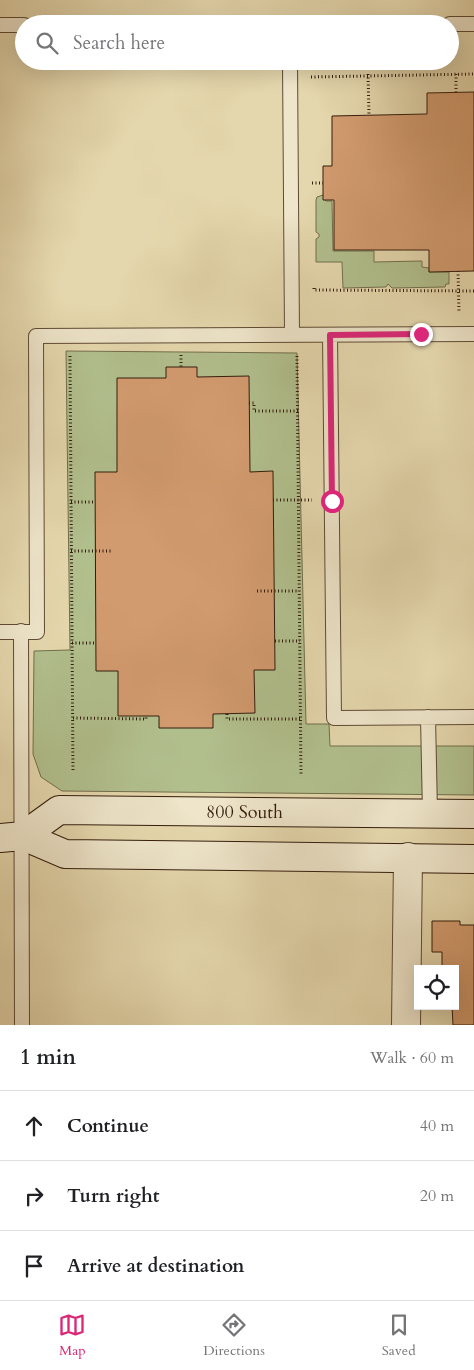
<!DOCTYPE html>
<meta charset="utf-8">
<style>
:root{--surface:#fff;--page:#f2f2f2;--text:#202124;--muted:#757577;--line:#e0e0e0;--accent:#db2777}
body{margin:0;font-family:Cardo,serif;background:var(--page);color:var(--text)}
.controls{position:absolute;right:15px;bottom:15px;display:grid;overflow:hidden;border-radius:0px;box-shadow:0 5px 20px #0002}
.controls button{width:45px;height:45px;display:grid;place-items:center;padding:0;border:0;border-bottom:1px solid var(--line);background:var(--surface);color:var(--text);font:25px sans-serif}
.stop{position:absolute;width:15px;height:15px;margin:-11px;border:4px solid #db2777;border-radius:50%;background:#fff}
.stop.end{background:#db2777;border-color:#fff;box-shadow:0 1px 5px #0008}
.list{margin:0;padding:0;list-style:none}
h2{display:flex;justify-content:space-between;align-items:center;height:65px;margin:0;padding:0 20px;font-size:21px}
h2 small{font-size:16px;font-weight:400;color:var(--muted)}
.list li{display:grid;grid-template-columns:32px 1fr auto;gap:15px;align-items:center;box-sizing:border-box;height:70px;padding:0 20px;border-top:1px solid var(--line)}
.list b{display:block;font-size:19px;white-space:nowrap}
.list em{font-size:16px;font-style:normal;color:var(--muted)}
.icon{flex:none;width:28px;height:28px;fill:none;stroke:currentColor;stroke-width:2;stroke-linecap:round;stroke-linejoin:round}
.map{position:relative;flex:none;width:474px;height:1025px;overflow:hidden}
.search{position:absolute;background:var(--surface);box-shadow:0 5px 20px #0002;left:15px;right:15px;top:15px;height:55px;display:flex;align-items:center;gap:12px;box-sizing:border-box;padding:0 18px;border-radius:28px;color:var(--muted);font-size:19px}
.sheet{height:275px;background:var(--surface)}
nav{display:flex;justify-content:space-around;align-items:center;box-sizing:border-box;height:70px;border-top:1px solid var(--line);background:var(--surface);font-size:14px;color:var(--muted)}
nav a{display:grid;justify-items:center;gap:2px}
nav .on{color:var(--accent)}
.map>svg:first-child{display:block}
</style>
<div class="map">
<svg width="474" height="1025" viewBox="0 0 474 1025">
<rect width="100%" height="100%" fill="#e5d7ad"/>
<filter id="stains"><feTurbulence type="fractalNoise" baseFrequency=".004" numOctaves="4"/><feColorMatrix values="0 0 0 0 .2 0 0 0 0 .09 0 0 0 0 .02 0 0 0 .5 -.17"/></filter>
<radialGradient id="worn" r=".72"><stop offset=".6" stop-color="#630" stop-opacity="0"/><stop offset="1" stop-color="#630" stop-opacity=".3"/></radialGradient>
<!-- green -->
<path fill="#b1bf8d" stroke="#726e4c" d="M323 195 326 201H332L333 251H374V262L422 261V267L429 268V272H449V284H446L445 287 392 288 388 284 386 287 343 288 342 262H316V239L319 237V234L316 232V200L317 197Z
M66 351 297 353 306 724H329L330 746H474V795L62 791 41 777 33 754 34 651 70 650Z"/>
<!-- building -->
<path fill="#d29b6f" stroke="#331c0b" d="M474 92V271L429 272V250H334V200H323V166H332V116L427 114V93Z
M166 367H197V377L249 376 250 472 273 471 275 670H254L255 713 213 714V728H159V716H118V671H96L95 472H117V378H166Z
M432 921H460V925H474V1025H453L452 1006H455V969H442V952H432Z"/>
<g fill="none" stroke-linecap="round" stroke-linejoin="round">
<!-- lane casing -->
<g stroke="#604b34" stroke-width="16">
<path id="lane" d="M450 24H474
M0 25H24
M290 61 292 335
M330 335 334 718 474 717
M21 631 22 1025
M0 632H37L36 336 474 334
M428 717 430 813"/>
</g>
<!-- street casing -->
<g stroke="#604b34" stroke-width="30">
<path id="street" d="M406 1025 408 857"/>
</g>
<!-- secondary casing -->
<g stroke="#331c0b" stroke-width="30">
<g id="secondary">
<path id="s1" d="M23 836 59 810 474 814"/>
<path d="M0 838 23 836 65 854 474 859"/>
</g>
</g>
<!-- path -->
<path stroke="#331c0b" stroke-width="3" stroke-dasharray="1 2.5" stroke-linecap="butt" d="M368 74 369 115
M456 74V93
M311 77 474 74
M312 183H323
M458 271 459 313
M314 288V290L474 291
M181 355V367
M70 356 73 772
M297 356 301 775
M249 403H254V411H298
M273 500H312
M71 502H95
M71 551H111
M257 591H299
M275 641H300
M72 643H96
M227 714V719H300
M73 718 146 719V716"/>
<!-- lane -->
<use href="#lane" stroke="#eee5ca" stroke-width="14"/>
<!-- street -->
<use href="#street" stroke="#eee5ca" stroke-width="28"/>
<!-- secondary -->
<use href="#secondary" stroke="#eee5ca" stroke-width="28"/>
</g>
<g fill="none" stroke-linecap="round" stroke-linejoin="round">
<!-- route -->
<path stroke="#db2777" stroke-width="6" d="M332 501 330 335 421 334"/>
</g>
<g text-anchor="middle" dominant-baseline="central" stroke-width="4" stroke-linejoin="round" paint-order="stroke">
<!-- street labels -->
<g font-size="18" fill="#331c0b" stroke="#eee5ca">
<text stroke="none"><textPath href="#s1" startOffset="230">800 South</textPath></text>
</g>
</g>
<rect width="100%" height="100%" filter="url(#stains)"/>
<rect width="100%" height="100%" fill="url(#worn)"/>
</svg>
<div class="controls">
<button><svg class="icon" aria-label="locate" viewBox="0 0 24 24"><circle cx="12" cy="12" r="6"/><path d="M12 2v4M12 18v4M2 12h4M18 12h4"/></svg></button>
</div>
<div class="stop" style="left:332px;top:501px"></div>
<div class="stop end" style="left:421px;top:334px"></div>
<div class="search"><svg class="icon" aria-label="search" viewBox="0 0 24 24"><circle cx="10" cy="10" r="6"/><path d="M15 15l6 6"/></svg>Search here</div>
</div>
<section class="sheet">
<h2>1 min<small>Walk · 60 m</small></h2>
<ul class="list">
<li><svg class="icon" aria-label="ahead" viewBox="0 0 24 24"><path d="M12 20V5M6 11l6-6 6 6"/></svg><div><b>Continue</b></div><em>40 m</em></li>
<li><svg class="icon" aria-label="right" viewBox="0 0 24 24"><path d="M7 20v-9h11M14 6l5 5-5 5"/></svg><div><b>Turn right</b></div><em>20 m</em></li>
<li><svg class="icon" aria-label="arrive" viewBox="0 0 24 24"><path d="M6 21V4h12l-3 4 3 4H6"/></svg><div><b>Arrive at destination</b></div></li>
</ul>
</section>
<nav>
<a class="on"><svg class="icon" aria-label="map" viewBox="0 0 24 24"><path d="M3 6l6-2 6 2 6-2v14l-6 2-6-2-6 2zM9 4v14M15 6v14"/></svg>Map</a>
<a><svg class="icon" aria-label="directions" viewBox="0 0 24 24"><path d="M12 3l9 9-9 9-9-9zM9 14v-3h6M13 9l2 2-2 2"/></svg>Directions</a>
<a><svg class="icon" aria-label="saved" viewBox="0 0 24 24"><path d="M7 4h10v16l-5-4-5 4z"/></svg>Saved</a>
</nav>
